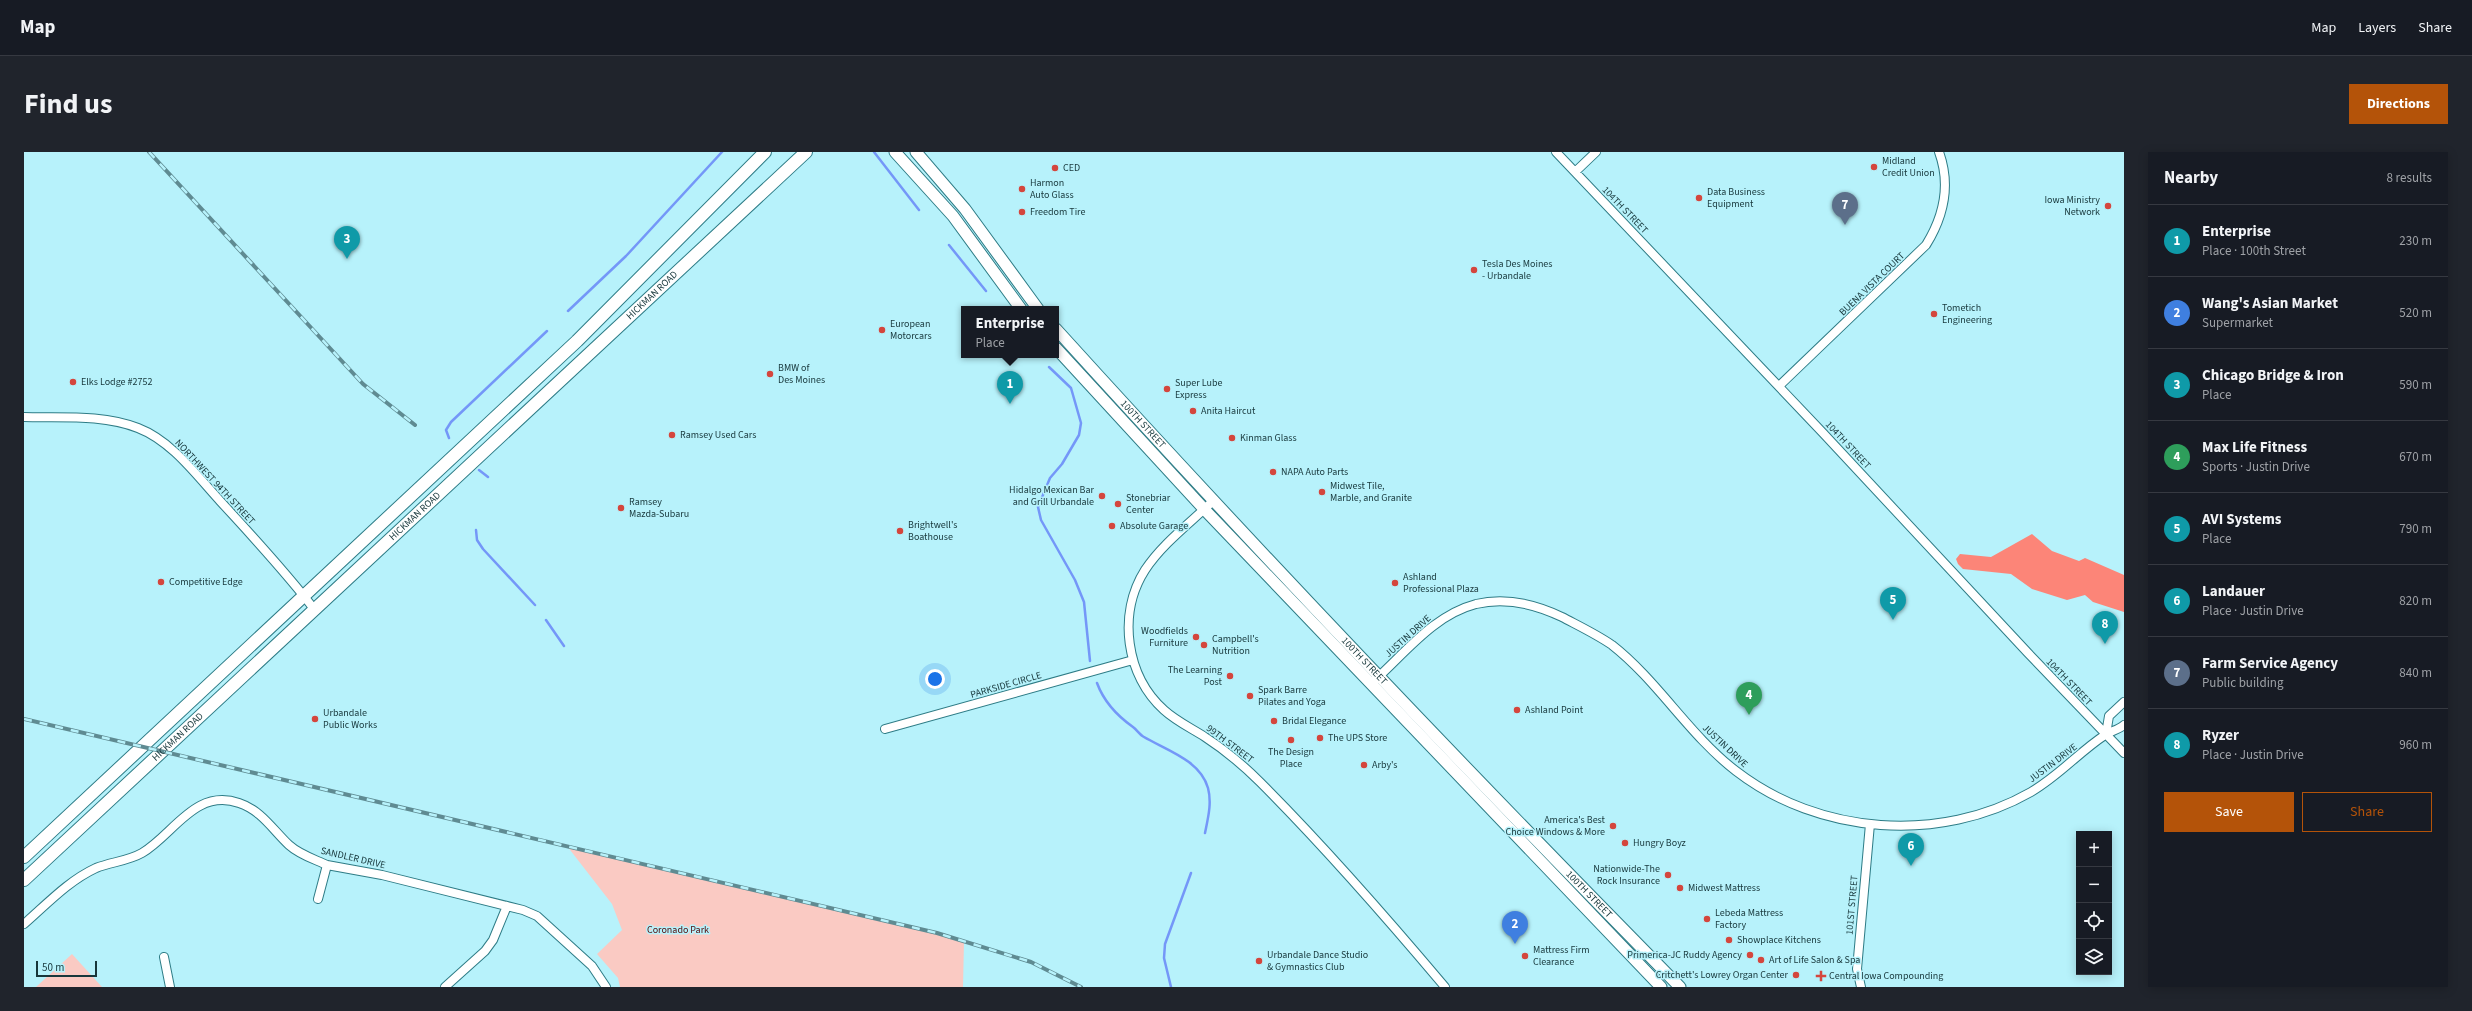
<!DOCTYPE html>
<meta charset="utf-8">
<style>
:root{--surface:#171b24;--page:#20242c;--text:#f1f3f6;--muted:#9ea1a6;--line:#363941;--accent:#b45309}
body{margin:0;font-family:"Source Sans 3",sans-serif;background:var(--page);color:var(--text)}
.controls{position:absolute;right:12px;bottom:12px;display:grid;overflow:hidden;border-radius:0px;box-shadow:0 2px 10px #0003}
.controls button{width:36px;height:36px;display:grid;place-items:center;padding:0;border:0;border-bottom:1px solid var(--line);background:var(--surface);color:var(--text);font:20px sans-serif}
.scale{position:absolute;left:12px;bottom:10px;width:61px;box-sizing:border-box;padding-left:4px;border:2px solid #17373b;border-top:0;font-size:11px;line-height:14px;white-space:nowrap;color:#17373b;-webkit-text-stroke:3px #b7f2fb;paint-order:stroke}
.you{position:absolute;left:911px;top:527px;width:14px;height:14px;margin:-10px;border:3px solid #fff;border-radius:50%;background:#1a73e8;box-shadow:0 0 0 6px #1a73e833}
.badge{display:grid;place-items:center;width:26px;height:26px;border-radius:50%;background:var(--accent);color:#fff;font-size:13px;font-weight:700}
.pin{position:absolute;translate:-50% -33px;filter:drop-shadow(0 1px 2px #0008)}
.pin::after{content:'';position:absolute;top:21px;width:14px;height:12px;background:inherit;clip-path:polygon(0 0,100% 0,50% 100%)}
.popup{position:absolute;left:937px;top:154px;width:98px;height:52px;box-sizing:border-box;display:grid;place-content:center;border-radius:0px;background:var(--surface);filter:drop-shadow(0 1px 3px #0005);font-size:13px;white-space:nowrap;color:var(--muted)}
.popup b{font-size:15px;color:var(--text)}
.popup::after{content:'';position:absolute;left:50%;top:100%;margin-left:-8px;border:8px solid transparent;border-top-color:var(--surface)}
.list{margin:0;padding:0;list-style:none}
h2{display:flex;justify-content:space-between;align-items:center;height:52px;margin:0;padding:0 16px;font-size:17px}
h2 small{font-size:13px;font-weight:400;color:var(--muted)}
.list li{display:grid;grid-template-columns:26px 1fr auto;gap:12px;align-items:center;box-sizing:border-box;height:72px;padding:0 16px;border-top:1px solid var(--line)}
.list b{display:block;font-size:15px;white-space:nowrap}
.list p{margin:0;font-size:13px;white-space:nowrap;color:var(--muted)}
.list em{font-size:13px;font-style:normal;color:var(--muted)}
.actions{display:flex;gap:8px;padding:12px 16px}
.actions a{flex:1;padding:9px 0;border:1px solid var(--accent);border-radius:0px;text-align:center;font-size:14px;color:var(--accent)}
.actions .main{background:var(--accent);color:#fff}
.icon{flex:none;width:22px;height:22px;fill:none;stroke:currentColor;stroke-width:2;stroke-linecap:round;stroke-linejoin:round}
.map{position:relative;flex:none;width:2100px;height:835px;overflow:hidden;border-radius:0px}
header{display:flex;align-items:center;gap:24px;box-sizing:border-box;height:56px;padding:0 20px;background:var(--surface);border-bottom:1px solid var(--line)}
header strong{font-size:19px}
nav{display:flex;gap:22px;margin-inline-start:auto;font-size:14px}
.intro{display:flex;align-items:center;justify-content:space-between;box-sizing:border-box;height:96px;padding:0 24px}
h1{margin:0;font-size:28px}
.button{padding:10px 18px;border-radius:0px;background:var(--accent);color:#fff;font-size:14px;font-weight:700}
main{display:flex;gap:24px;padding:0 24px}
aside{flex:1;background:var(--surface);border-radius:0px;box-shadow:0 2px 10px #0003}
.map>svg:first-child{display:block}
</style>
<header>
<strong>Map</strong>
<nav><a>Map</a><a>Layers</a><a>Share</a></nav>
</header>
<div class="intro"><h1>Find us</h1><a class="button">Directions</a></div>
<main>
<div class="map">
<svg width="2100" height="835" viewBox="0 0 2100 835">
<rect width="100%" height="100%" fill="#b7f2fb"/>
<!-- green -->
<path fill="#facac3" d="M543 694 940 789 939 835H596L594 826 573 802 598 778 588 752Z
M48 802 78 835H12Z"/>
<!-- forest -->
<path fill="#fc8578" d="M2008 382 2028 399 2055 409 2061 406 2100 423V460L2069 450 2061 443 2043 448 2008 437 1987 422 1939 417 1934 412 1932 407 1936 402 1967 405Z"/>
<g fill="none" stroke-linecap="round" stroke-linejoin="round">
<!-- stream -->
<path stroke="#7497f8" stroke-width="2.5" d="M850 0 895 58
M925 93 962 139
M544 159 602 104 698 0
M1025 215 1047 236 1057 271 1055 283 1038 312 1026 326 1014 355 1017 368 1051 428 1060 450 1066 509
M425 286 422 278 427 270 523 179
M455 318 464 325
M452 378 453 388 459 397 511 453
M522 468 540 494
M1073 531C1080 550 1092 563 1109 575 1113 578 1116 583 1120 585 1142 598 1176 608 1184 636 1188 651 1184 666 1181 681
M1147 835 1140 806 1141 792 1167 721"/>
<!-- street casing -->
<g stroke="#2e7c86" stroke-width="10">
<path id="street" d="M1532 0 1799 281 2004 501 2100 601
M1551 20 1572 0
M1755 234 1902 93C1920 64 1927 33 1915 0
M0 265C37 266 79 262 114 276 148 289 173 324 197 350 229 385 261 419 290 457
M1189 349C1166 371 1138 392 1121 418 1093 462 1102 524 1140 558 1152 569 1167 576 1181 585 1201 598 1219 613 1236 630 1301 695 1362 765 1421 835
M1351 528C1382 500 1410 463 1452 452 1482 445 1511 452 1538 465 1555 474 1572 482 1588 493 1634 529 1665 583 1712 619 1795 683 1916 692 2007 640 2036 623 2055 600 2081 583 2087 579 2094 578 2100 573
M861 577 1109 508
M2082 582 2085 564 2100 550
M294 747 303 713
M0 772C23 752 44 729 72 716 87 710 104 709 118 701 150 682 171 636 215 651 237 658 249 678 265 693 276 703 290 707 303 713L358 723 499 758 513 764 568 814 582 835
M140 805 146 835
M421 835 461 799 469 788 483 754
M1837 835 1833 817 1846 672"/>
</g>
<!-- secondary casing -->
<g stroke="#2e7c86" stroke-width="13">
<g id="secondary">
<path d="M871 0 929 64 997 157"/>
<path d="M892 0 941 57 1014 157"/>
<path id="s1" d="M1032 177C1235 401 1444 620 1656 835"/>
<path d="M1032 196 1180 357 1637 835"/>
</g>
</g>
<!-- primary casing -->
<g stroke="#2e7c86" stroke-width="14">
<g id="primary">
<path d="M0 705 553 189 741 0"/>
<path id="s2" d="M0 728 782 0"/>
</g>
</g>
<!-- street -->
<use href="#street" stroke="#fff" stroke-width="8"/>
<!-- secondary -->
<use href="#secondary" stroke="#fff" stroke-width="11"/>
<!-- primary -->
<use href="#primary" stroke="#fff" stroke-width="12"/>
<!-- rail casing -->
<g stroke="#5f8b92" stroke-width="4">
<path id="rail" d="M125 0 339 232 391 273
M0 567 913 781 1007 810 1057 835"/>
</g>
<!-- rail -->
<use href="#rail" stroke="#b7f2fb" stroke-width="2.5" stroke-dasharray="8" stroke-linecap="butt"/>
</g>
<!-- markers -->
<g fill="#d4463d" stroke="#b7f2fb" stroke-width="1.5">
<circle cx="1850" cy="15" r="4"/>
<circle cx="1031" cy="16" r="4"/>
<circle cx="998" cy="37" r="4"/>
<circle cx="1675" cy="46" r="4"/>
<circle cx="2084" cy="54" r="4"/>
<circle cx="998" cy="60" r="4"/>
<circle cx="1450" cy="118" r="4"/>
<circle cx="1910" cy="162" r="4"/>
<circle cx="858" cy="178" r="4"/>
<circle cx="746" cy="222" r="4"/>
<circle cx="49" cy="230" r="4"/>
<circle cx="1143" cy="237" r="4"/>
<circle cx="1169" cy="259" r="4"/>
<circle cx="648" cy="283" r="4"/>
<circle cx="1208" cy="286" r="4"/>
<circle cx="1249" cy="320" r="4"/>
<circle cx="1298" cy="340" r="4"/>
<circle cx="1078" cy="344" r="4"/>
<circle cx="1094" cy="352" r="4"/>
<circle cx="597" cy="356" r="4"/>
<circle cx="1088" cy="374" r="4"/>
<circle cx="876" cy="379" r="4"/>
<circle cx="137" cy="430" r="4"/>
<circle cx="1371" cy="431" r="4"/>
<circle cx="1172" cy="485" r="4"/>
<circle cx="1180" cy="493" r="4"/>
<circle cx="1206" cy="524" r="4"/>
<circle cx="1226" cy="544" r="4"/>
<circle cx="1493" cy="558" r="4"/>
<circle cx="291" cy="567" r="4"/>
<circle cx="1250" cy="569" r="4"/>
<circle cx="1296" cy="586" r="4"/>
<circle cx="1267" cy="588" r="4"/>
<circle cx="1340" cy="613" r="4"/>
<circle cx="1589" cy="674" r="4"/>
<circle cx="1601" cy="691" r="4"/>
<circle cx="1644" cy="723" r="4"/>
<circle cx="1656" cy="736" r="4"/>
<circle cx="1683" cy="767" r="4"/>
<circle cx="1705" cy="788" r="4"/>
<circle cx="1726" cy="803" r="4"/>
<circle cx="1501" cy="804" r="4"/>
<circle cx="1737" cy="808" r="4"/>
<circle cx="1235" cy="809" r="4"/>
<circle cx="1772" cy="823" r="4"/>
<path d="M1795 818h4v4h4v4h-4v4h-4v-4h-4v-4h4z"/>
</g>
<g text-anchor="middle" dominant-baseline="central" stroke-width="3" stroke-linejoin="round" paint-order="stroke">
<!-- poi labels -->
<g font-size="10" fill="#17373b" stroke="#b7f2fb" text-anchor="start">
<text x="1858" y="9">Midland<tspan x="1858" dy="12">Credit Union</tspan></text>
<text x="1039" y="16">CED</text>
<text x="1006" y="31">Harmon<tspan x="1006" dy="12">Auto Glass</tspan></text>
<text x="1683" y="40">Data Business<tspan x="1683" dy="12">Equipment</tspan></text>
<text x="2076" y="48" text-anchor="end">Iowa Ministry<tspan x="2076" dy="12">Network</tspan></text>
<text x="1006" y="60">Freedom Tire</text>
<text x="1458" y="112">Tesla Des Moines<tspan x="1458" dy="12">- Urbandale</tspan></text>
<text x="1918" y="156">Tometich<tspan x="1918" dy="12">Engineering</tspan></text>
<text x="866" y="172">European<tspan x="866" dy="12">Motorcars</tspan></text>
<text x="754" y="216">BMW of<tspan x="754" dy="12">Des Moines</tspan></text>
<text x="57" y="230">Elks Lodge #2752</text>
<text x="1151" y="231">Super Lube<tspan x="1151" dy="12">Express</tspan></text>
<text x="1177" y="259">Anita Haircut</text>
<text x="656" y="283">Ramsey Used Cars</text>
<text x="1216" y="286">Kinman Glass</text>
<text x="1257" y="320">NAPA Auto Parts</text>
<text x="1306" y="334">Midwest Tile,<tspan x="1306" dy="12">Marble, and Granite</tspan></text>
<text x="1070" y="338" text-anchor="end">Hidalgo Mexican Bar<tspan x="1070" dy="12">and Grill Urbandale</tspan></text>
<text x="1102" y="346">Stonebriar<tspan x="1102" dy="12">Center</tspan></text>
<text x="605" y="350">Ramsey<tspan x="605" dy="12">Mazda-Subaru</tspan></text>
<text x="884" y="373">Brightwell's<tspan x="884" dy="12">Boathouse</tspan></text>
<text x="1096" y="374">Absolute Garage</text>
<text x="1379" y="425">Ashland<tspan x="1379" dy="12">Professional Plaza</tspan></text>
<text x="145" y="430">Competitive Edge</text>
<text x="1164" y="479" text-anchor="end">Woodfields<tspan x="1164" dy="12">Furniture</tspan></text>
<text x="1188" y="487">Campbell's<tspan x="1188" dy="12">Nutrition</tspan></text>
<text x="1198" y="518" text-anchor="end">The Learning<tspan x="1198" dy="12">Post</tspan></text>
<text x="1234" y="538">Spark Barre<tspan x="1234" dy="12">Pilates and Yoga</tspan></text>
<text x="1501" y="558">Ashland Point</text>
<text x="299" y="561">Urbandale<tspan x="299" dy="12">Public Works</tspan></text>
<text x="1258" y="569">Bridal Elegance</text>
<text x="1304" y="586">The UPS Store</text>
<text x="1267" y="600" text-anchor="middle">The Design<tspan x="1267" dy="12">Place</tspan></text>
<text x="1348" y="613">Arby's</text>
<text x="1581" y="668" text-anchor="end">America's Best<tspan x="1581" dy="12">Choice Windows &amp; More</tspan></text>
<text x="1609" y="691">Hungry Boyz</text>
<text x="1636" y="717" text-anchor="end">Nationwide-The<tspan x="1636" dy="12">Rock Insurance</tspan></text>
<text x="1664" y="736">Midwest Mattress</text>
<text x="1691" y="761">Lebeda Mattress<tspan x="1691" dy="12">Factory</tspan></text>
<text x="1713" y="788">Showplace Kitchens</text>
<text x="1509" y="798">Mattress Firm<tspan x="1509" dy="12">Clearance</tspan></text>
<text x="1243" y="803">Urbandale Dance Studio<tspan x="1243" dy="12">&amp; Gymnastics Club</tspan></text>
<text x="1718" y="803" text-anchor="end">Primerica-JC Ruddy Agency</text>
<text x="1745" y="808">Art of Life Salon &amp; Spa</text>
<text x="1764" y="823" text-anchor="end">Critchett's Lowrey Organ Center</text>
<text x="1805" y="824">Central Iowa Compounding</text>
</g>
<!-- street labels -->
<g font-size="10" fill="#17373b" stroke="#b7f2fb">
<text transform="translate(1601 58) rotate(46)">104TH STREET</text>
<text transform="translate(1848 132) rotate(-44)">BUENA VISTA COURT</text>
<text stroke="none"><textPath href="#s2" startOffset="858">HICKMAN ROAD</textPath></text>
<text stroke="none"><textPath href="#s1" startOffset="129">100TH STREET</textPath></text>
<text transform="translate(1824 293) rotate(47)">104TH STREET</text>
<text transform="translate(191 330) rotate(47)">NORTHWEST 94TH STREET</text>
<text stroke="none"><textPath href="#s2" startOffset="534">HICKMAN ROAD</textPath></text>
<text transform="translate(1384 484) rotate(-42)">JUSTIN DRIVE</text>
<text stroke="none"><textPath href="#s1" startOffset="453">100TH STREET</textPath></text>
<text transform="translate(2045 530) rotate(46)">104TH STREET</text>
<text transform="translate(982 533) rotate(-16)">PARKSIDE CIRCLE</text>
<text stroke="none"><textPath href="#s2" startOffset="210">HICKMAN ROAD</textPath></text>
<text transform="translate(1206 592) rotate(37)">99TH STREET</text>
<text transform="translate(1701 594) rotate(43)">JUSTIN DRIVE</text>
<text transform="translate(2029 611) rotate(-37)">JUSTIN DRIVE</text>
<text transform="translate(329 706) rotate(13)">SANDLER DRIVE</text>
<text stroke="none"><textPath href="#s1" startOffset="777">100TH STREET</textPath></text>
<text transform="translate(1828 753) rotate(-85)">101ST STREET</text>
</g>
<!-- park labels -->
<g font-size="10" fill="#530808" stroke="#b7f2fb">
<text x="654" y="778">Coronado Park</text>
</g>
</g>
</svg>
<div class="controls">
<button>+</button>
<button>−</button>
<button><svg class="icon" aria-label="locate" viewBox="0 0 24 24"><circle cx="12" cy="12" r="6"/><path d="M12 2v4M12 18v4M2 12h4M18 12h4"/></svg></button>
<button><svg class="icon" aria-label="layers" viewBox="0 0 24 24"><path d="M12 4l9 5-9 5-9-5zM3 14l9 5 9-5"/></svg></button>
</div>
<div class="scale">50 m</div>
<div class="you"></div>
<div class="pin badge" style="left:986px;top:252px;background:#0f9aa8">1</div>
<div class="popup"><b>Enterprise</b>Place</div>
<div class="pin badge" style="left:1491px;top:792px;background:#3f7fe0">2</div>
<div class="pin badge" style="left:323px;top:107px;background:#0f9aa8">3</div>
<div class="pin badge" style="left:1725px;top:563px;background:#2e9e5b">4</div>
<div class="pin badge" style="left:1869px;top:468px;background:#0f9aa8">5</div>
<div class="pin badge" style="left:1887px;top:714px;background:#0f9aa8">6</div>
<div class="pin badge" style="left:1821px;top:73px;background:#5c6f8a">7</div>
<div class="pin badge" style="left:2081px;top:492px;background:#0f9aa8">8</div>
</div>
<aside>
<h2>Nearby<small>8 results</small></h2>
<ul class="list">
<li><span class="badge" style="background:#0f9aa8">1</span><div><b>Enterprise</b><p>Place · 100th Street</p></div><em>230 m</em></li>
<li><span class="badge" style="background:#3f7fe0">2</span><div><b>Wang's Asian Market</b><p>Supermarket</p></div><em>520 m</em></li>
<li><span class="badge" style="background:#0f9aa8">3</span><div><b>Chicago Bridge &amp; Iron</b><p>Place</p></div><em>590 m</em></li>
<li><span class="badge" style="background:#2e9e5b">4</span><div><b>Max Life Fitness</b><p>Sports · Justin Drive</p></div><em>670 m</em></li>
<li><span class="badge" style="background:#0f9aa8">5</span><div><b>AVI Systems</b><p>Place</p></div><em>790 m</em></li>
<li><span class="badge" style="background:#0f9aa8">6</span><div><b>Landauer</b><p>Place · Justin Drive</p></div><em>820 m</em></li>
<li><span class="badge" style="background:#5c6f8a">7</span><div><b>Farm Service Agency</b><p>Public building</p></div><em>840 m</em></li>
<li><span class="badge" style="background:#0f9aa8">8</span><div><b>Ryzer</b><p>Place · Justin Drive</p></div><em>960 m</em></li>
</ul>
<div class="actions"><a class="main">Save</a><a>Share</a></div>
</aside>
</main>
